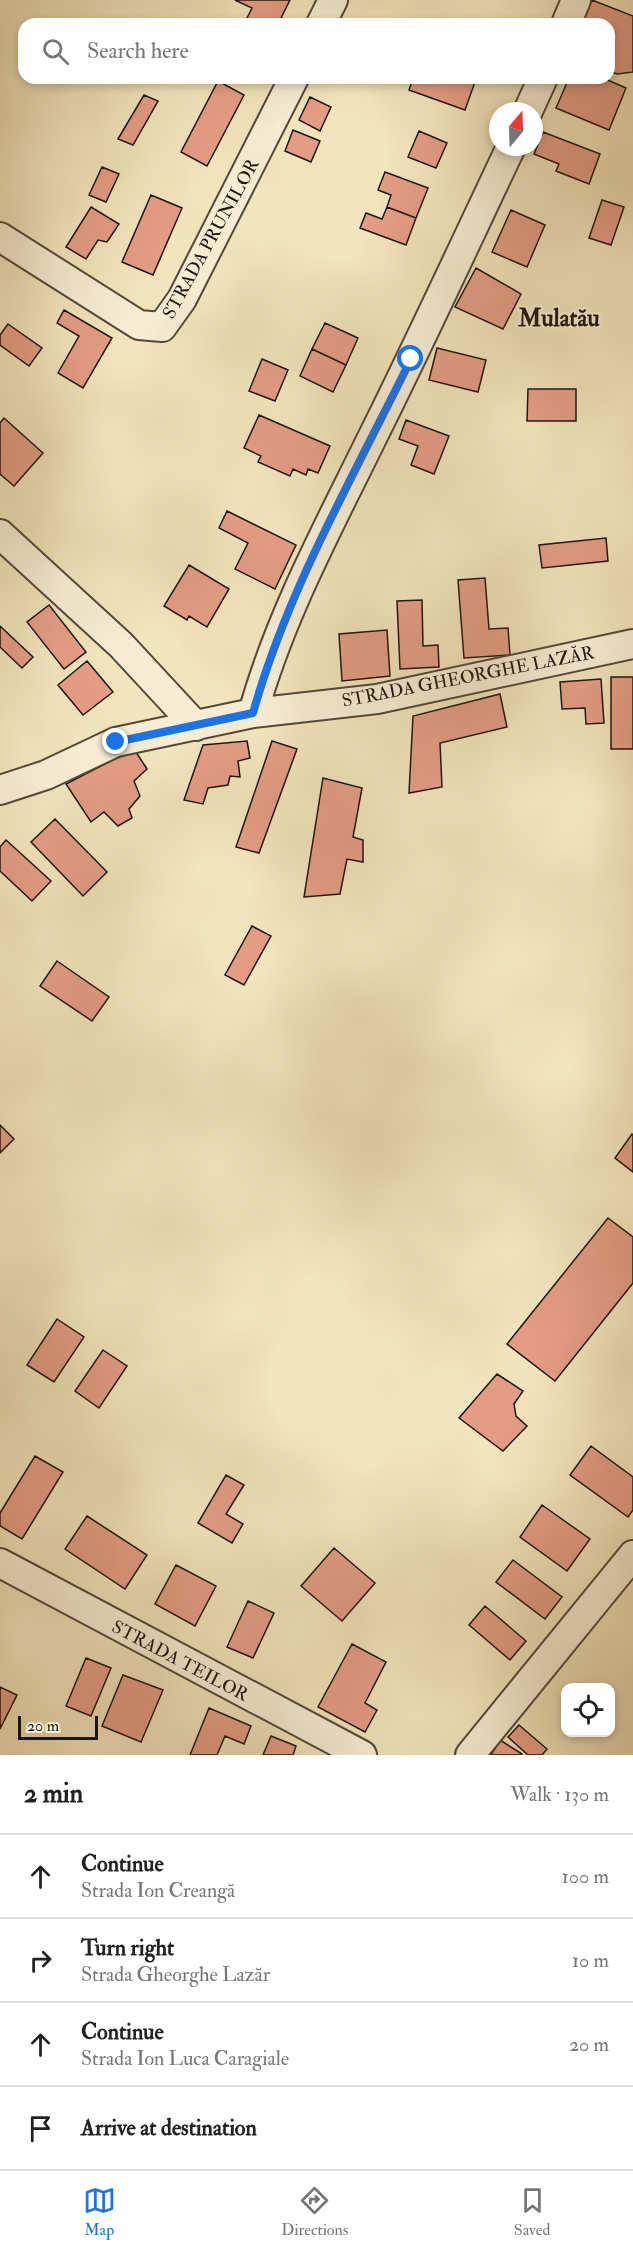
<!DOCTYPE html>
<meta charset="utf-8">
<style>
:root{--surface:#fff;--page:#f2f2f2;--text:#222;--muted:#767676;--line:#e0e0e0;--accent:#1a73e8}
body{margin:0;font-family:"IM FELL Double Pica",serif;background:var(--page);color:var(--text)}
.controls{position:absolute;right:18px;bottom:18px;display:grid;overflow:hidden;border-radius:12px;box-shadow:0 3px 9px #0003}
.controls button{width:54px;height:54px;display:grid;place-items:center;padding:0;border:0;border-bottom:2px solid var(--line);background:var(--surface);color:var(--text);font:30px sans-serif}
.compass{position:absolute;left:489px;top:102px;width:54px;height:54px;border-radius:50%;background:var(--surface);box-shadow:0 3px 9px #0003;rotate:19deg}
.scale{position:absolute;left:18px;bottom:15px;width:80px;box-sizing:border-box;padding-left:6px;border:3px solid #1e150c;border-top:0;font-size:16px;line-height:21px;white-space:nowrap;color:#1e150c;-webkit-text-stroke:4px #f7edd3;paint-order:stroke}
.stop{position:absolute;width:18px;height:18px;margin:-14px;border:4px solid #1a73e8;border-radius:50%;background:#fff}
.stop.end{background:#1a73e8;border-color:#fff;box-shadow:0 2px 6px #0008}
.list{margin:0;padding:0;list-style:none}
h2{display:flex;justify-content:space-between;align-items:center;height:78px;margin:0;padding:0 24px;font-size:26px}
h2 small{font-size:20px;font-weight:400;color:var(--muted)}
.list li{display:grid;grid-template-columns:39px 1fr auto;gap:18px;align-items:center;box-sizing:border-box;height:84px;padding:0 24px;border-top:2px solid var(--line)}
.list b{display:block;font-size:22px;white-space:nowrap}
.list p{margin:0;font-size:20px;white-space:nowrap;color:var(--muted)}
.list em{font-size:20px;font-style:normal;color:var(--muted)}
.icon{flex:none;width:33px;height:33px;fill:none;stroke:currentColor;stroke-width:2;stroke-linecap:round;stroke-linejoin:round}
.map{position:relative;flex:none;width:633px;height:1755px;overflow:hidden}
.search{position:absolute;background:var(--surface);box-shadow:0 3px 9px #0003;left:18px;right:18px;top:18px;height:66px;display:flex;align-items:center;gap:15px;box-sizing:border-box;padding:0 21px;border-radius:18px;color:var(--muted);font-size:22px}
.sheet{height:414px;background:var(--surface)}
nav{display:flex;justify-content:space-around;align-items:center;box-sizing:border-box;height:84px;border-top:2px solid var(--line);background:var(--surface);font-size:16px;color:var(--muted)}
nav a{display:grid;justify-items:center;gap:3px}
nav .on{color:var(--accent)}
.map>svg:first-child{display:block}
</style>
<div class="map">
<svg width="633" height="1755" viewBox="0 0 633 1755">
<rect width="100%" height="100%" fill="#f2e4bb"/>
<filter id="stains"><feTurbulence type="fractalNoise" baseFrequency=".00333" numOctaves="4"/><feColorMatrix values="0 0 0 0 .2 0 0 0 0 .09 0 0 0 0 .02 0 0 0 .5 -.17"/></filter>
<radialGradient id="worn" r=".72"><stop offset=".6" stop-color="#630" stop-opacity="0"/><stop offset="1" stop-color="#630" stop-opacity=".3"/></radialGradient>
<!-- building -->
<path fill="#e39d84" stroke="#1e150c" stroke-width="1.5" d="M235 0H290L278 24H244L252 8Z
M592 0 633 16V72L617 74 609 71V24H582Z
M413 78H465L475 82 465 110 409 90Z
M569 78H603L626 88 609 130 556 108Z
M218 81 244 95 207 166 181 152Z
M144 95 158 101 133 145 118 139Z
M310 97 331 107 320 131 299 120Z
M293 130 320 141 311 162 285 151Z
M419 131 447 143 436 168 408 157Z
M543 132 600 154 589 184 556 171 559 164 534 154Z
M102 167 119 174 106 202 89 195Z
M385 172 428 188 416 218 387 207 391 195 378 190Z
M151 195 182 208 153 275 122 262Z
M602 200 624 207 611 245 589 238Z
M91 207 119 224 107 242 98 240 86 259 66 247Z
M387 207 416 218 406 245 360 228 366 213 382 219Z
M511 210 545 225 527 267 492 252Z
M476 268 521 294 503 329 455 307Z
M64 310 112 338 83 388 58 373 79 336 57 323Z
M325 323 358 338 346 365 312 349Z
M8 324 42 348 29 366 0 345V335Z
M437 348 486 360 478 392 429 380Z
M312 349 346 365 333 392 300 376Z
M262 359 288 370 275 401 249 391Z
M528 389H576V421H527Z
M259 415 330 446 318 473 308 469 306 475 293 469 290 476 258 462 261 456 244 448Z
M4 418 43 453 14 486 0 474V423Z
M406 420 449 436 434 474 411 465 418 446 399 439Z
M227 511 296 545 275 589 235 569 248 543 219 528Z
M606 538 608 561 542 568 539 545Z
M189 565 229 589 207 627 189 616 187 620 164 606Z
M485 578 489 629 508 628 510 655 464 658 458 580Z
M422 600 423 646 438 645 439 667 400 669 397 601Z
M49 605 86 652 64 669 27 622Z
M0 626 33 657 22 668 0 647Z
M387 630 390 676 342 681 339 634Z
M87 661 113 692 83 715 58 685Z
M611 677H633V749H611Z
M601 679 604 723 586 724 585 708 562 709 560 682Z
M500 694 507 727 440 743 442 787 409 793 413 716Z
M247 741 250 758 238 761 240 777 230 776 228 785 208 788 203 804 184 800 203 745Z
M272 741 297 749 259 853 236 847Z
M134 749 147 769 134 781 140 796 129 809 132 818 118 826 104 812 91 822 66 784Z
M323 778 362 788 353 837 363 840V862L347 859 340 894 304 897Z
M55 819 107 872 83 896 31 842Z
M6 840 51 881 32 901 0 871V847Z
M252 926 271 936 244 985 225 975Z
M57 961 109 997 92 1021 40 986Z
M0 1125 14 1139 0 1153Z
M632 1134 633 1135V1172L615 1158Z
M608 1218 633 1237V1283L555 1381 507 1344Z
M57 1319 84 1337 54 1382 27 1365Z
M103 1350 127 1366 99 1408 75 1391Z
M497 1374 523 1391 514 1404 516 1416 527 1426 503 1451 459 1418Z
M591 1446 633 1477V1510L628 1517 570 1475Z
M35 1456 63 1472 22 1539 0 1526V1513Z
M226 1475 244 1485 226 1514 243 1524 232 1543 198 1523Z
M542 1505 590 1539 567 1571 520 1537Z
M87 1516 147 1555 125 1589 65 1549Z
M334 1548 375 1583 342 1621 301 1586Z
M513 1560 562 1597 545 1619 496 1582Z
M176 1565 216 1586 195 1626 155 1604Z
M248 1601 274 1613 253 1658 227 1647Z
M485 1606 526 1641 510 1660 469 1625Z
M352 1644 386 1662 365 1703 377 1710 365 1732 318 1707Z
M86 1658 111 1668 91 1716 66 1706Z
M123 1675 163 1690 141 1742 102 1726Z
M0 1687 17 1695 0 1729Z
M209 1708 251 1726 244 1744 225 1736 217 1755H190Z
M519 1725 547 1749 542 1755H528L508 1737Z
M271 1736 296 1746 293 1755H263Z
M500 1740 522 1754 521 1755H491Z"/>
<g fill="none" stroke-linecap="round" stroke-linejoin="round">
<!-- minor casing -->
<g stroke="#534938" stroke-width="32">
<path id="minor" d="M321 24 333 0
M566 24 576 0
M528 111 543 78
M0 237 139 325 162 327 182 299 294 78
M0 534 121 645 196 726
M253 713C280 616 328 528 372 438 420 342 465 244 511 147
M0 790 46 775 116 742 253 713 377 699 633 644
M0 1563 362 1755
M470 1755 633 1555"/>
</g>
<!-- minor -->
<use href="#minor" stroke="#f7edd3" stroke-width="28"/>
</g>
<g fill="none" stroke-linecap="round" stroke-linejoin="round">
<!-- route -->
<path stroke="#1a73e8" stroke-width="8" d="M116 742 253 713C288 588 355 474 411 359"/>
</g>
<g text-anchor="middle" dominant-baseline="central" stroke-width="4.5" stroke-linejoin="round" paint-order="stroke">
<!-- street labels -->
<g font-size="18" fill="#1e150c" stroke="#f7edd3">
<text transform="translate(211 239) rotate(-61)">STRADA PRUNILOR</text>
<text transform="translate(468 677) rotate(-11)">STRADA GHEORGHE LAZĂR</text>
<text transform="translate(180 1661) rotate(28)">STRADA TEILOR</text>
</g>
<!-- district labels -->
<g font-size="24" font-weight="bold" fill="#1e150c" stroke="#f7edd3">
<text x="559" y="318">Mulatău</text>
</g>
</g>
<rect width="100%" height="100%" filter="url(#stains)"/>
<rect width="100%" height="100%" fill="url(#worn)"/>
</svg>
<div class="controls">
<button><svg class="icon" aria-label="locate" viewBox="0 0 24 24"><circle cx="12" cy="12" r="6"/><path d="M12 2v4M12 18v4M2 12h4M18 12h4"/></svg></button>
</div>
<svg class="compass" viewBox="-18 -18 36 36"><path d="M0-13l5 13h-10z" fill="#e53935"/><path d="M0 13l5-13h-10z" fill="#767676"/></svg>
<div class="scale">20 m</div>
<div class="stop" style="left:411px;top:359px"></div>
<div class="stop end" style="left:116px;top:742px"></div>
<div class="search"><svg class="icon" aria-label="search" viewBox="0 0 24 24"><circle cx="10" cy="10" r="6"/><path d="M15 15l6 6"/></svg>Search here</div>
</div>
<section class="sheet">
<h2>2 min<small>Walk · 130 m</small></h2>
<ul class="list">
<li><svg class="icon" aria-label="ahead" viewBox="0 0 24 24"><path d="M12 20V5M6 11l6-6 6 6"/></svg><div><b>Continue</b><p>Strada Ion Creangă</p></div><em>100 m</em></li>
<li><svg class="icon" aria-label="right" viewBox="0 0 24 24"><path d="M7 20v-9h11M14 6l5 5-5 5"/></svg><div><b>Turn right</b><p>Strada Gheorghe Lazăr</p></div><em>10 m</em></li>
<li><svg class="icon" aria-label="ahead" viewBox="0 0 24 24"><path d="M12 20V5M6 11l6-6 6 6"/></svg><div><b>Continue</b><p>Strada Ion Luca Caragiale</p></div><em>20 m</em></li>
<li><svg class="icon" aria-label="arrive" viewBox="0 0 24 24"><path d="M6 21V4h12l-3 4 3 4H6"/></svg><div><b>Arrive at destination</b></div></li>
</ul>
</section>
<nav>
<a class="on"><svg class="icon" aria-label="map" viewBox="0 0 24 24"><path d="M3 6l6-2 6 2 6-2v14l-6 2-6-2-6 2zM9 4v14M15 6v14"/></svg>Map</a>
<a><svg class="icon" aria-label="directions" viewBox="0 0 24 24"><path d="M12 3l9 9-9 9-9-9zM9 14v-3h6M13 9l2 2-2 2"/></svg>Directions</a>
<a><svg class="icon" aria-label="saved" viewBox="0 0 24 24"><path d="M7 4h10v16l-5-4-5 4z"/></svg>Saved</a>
</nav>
